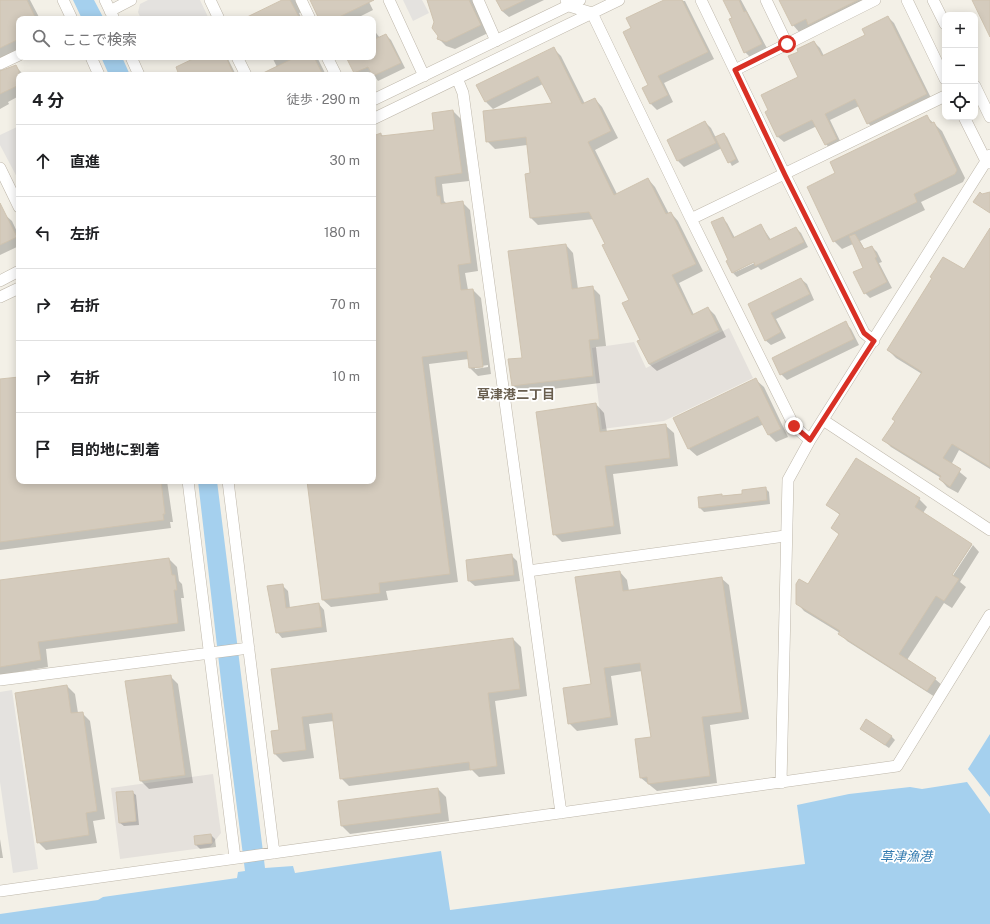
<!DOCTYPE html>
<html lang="ja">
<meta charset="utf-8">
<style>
:root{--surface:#fff;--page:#f2f2f2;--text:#202124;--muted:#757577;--line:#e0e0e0}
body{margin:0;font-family:"Public Sans","Noto Sans JP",sans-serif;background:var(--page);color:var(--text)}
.controls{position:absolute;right:12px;top:12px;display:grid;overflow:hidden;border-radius:8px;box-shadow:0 2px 10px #0003}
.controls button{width:36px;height:36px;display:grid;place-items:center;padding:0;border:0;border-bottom:1px solid var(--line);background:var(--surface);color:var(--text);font:20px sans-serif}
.stop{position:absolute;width:12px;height:12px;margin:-9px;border:3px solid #d93025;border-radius:50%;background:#fff}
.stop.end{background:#d93025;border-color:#fff;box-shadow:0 1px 4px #0008}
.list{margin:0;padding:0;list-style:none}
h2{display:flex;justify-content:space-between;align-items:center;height:52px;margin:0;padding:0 16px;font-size:17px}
h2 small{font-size:13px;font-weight:400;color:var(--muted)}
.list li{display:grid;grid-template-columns:26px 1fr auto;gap:12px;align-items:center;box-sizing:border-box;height:72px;padding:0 16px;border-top:1px solid var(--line)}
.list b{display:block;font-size:15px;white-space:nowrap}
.list em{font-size:13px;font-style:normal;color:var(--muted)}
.icon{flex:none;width:22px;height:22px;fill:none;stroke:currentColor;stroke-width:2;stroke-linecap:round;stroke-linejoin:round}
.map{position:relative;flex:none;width:990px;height:924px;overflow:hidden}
.search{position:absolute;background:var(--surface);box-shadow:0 2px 10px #0003;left:16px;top:16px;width:360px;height:44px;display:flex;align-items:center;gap:10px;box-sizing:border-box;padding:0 14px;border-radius:8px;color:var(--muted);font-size:15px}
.panel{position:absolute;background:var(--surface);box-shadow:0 2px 10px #0003;left:16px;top:72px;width:360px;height:412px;border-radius:8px}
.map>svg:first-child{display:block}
</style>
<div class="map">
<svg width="990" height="924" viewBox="0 0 990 924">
<rect width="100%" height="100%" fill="#f3f0e7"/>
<!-- industrial -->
<path fill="#e5e1dc" d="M729 328 753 378 664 421 602 429 592 348 634 342 646 368Z
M213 774 221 833 210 847 120 859 111 788Z"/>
<!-- parking -->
<path fill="#e4e2df" d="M148 0H200L209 19H141L138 12 140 4Z
M403 0H422L429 13 413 21Z
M19 126V181L0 145V135Z
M12 690 38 869 13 873 0 782V692Z"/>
<!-- water -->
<path fill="#a5d0ee" d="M73 0H94L104 19H82Z
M101 57H122L130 75H109Z
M198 481H217L265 868 293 866 295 873 441 851 450 910 805 864 797 805 849 794 910 787 922 789 967 782 990 814V924H0V914L98 900 103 897 237 878 238 872 245 871 223 698Z
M990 734V797L968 769Z"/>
<!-- shadow -->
<path fill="#0003" fill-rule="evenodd" d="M0 0H30L40 19H19V51L1 68V71L16 67 24 75H19V96L8 102 9 104 0 109Z
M284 0H368L373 10 355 19H320L311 0H304L302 12 299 13 302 19H246Z
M427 0H472L488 33 455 49 446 46 438 38 439 36Z
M497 0H544L509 17 502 11Z
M666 0 685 1 714 59 664 83 673 102 657 110 650 103V86L632 29Z
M725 0H741L768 50 751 58 745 52Z
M780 0H866L799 32 793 25Z
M888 17 894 23 932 100 874 129 868 123 859 106 830 120 842 145 831 150 826 144 817 126 784 142 778 137 766 112 770 110 800 77 799 52 814 42 820 48 824 56 866 36Z
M373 29 380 38 386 35 391 40 405 68 378 81 372 72 366 75H357L347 57H373Z
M554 49 561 56 585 104 595 99 602 107 618 138 595 150 617 194 648 179 655 187 669 214 671 213 678 221 703 271 679 283 694 315 708 308 715 315 726 337 657 371 649 364 630 300 594 219 538 225 531 218 526 175 531 174 527 145 495 149 487 141 553 104 543 84 493 109 486 102 477 86Z
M199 57H227L236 75H180Z
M272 57H317L326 75H272L277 67Z
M453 111 461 119 469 181 442 184 444 201 447 204 463 203 470 210 478 271 465 273 468 290H473L481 298 491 374 478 376 470 368 469 359 429 364 458 582 386 591 388 600 331 607 323 600 308 481H373V138L381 134 384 137 435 130ZM488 365V367L475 369V367Z
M927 117 942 131 965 178 963 182 921 202 925 210 860 241 865 250 872 247 877 252 882 262 879 263 892 288 870 298 865 293 864 268 853 244 842 249 834 241 837 174Z
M705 122 711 128 716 138 724 134 727 137 739 162 732 166 722 148 684 167 678 161 668 140Z
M4 214 12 221 19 236V246L0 255V216Z
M722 218 727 223 735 238 761 225 771 240 796 228 801 233 808 247 761 270 758 267 737 277 733 273 759 261 758 259 733 273 727 262 729 261Z
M990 230V469L959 450 951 465 967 478 958 493 947 487 940 479 941 478 891 447 884 440 922 374 896 358 888 350 964 271Z
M566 245 573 253 578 289 593 288 600 295 606 346 596 347 600 383 520 393 513 386Z
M801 279 807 284 814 300 776 319 786 338 771 345 765 340 749 305Z
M846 323 851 329 859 345 787 380 781 374Z
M19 378V481H167L173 522H170L171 528 0 550V380Z
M756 380 764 387 788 437 776 442 769 435 764 424 697 456 689 449 675 419Z
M596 404 604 413 607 432 665 425 674 433 678 466 613 474 621 534 562 542 554 534Z
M765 488 769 492 770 504 704 512 700 508 699 498 743 494Z
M919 499 927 507 923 513 972 545 949 579 950 580 973 545 979 552 960 582 966 587 952 608 944 603 907 660 935 679 943 686 935 697 847 641 840 633 804 611 797 603 840 535 832 528 840 515 827 504Z
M511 555 517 561 520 581 475 586 469 581Z
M169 559 177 567 179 581 182 584 184 598H181L185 631 46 649 48 667 0 675V581Z
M620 572 627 580 629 591 721 578 729 585 749 719 710 725 717 783 657 791 641 778 652 738 642 671 611 676 618 725 577 731 569 723 592 685Z
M282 585 288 591 290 608 319 604 324 610 327 632 282 638 277 632Z
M513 639 521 647 527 696 495 701 505 774 479 777 472 770 349 786 341 778 334 721 309 724 314 758 283 762 275 754 272 732 280 731 272 670Z
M170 676 178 684 193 783 149 789 141 781Z
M67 686 75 694 78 713H82L90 721 105 819 93 821 97 843 46 850 38 842Z
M861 729 891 736 895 740 889 748Z
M438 789 446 797 449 821 350 834 342 826 339 802Z
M132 792 136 795 139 825 124 826 120 823Z
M211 835 215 839 216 847 200 849 196 845Z
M0 839 3 858H0Z"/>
<!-- building -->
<path fill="#d4cbbd" stroke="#cfc3b0" d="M0 0H27L36 19H19V39L0 48Z
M282 0H290L300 19H243Z
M310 0H374L335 19H319Z
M427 0H469L481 25 446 42 437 39 438 36 432 28 434 22Z
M496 0H525L502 11Z
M664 0H682L708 52 658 76 668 95 650 104 642 88 648 85 623 32 631 28 626 18Z
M723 0H739L744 12 746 11 762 44 744 53 729 19 732 18Z
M779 0H858L808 25 806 19 792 26Z
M972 0H990V37Z
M888 16 927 94 867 124 855 99 825 114 837 139 825 145 812 120 777 137 765 112 768 110 761 95 798 77 788 56 798 52 797 49 814 41 822 56 865 35 862 29Z
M386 34 401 63 373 76 368 67 354 73 346 57H373V40Z
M554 47 582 104 595 98 611 131 588 142 614 195 648 178 666 214 671 212 696 264 672 275 692 315 708 307 719 330 649 364 637 341 640 340 622 303 629 300 602 245 605 244 589 212 530 218 525 174 530 173 526 137 486 142 483 111 552 103 538 76 485 102 476 85Z
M197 57H226L234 75H179L176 67Z
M296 57H314L323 75H259Z
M16 65 19 71V85L0 94V71Z
M453 110 462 173 435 177 437 196H440L441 204 463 201 471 263 458 265 461 290 473 289 483 367 469 368 467 351 422 357 450 574 379 583 380 593 322 600 307 481H373V136L381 133V136L434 130 432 113Z
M927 115 931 123 934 122 957 170 955 174 914 194 917 202 833 242 807 187 835 173 830 162Z
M705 121 716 143 677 161 667 140Z
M724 133 736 159 728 163 715 137Z
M980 192 982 194 990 192V213L973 202Z
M0 203 17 237 0 245Z
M723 217 733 238 761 224 769 240 796 227 804 242 755 266 754 262 732 273 726 261 728 260 711 222Z
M990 228V467L952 444 943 458 961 469 950 487 939 479 941 476 882 440 895 421 892 419 922 372 887 350 932 278 930 277 943 257 964 269Z
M855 234 864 249 872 246 877 257 875 258 887 282 864 294 853 272 863 268 849 236Z
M566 244 572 289 593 286 599 339 589 340 593 376 512 386 508 359 522 358 508 251Z
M801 278 810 294 771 313 781 332 765 341 748 304Z
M846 321 854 339 780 375 772 358Z
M19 377V481H161L165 514H163L164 520 0 542V379Z
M756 378 781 429 768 435 758 416 688 449 673 418Z
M596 403 600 432 666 424 670 458 605 466 614 526 553 535 536 412Z
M856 458 920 498 915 507 972 544 952 575 959 579 944 601 936 596 899 654 936 678 927 691 838 634 840 631 796 604V584L799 579 808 584 839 534 831 528 840 514 826 505Z
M766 487 767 500 699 508 698 497 722 494V496L742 494V490Z
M512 554 514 575 468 581 466 560Z
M169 558 172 575H175L177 590H174L178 623 38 642 41 660 0 667V580Z
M620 571 623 591 722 577 742 712 702 717 710 776 648 784 647 777 640 778 635 739 651 737 640 663 604 668 611 717 568 724 563 688 591 684 575 577Z
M283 584 286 608 319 603 322 627 276 633 267 586Z
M513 638 520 689 488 693 497 766 470 770 469 762 340 779 332 713 302 717 306 750 274 754 271 731 279 730 271 669Z
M171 675 185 775 140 781 125 681Z
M67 685 71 713 83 712 97 811 86 813 89 835 37 843 15 693Z
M866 719 892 736 885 745 860 729Z
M438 788 441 813 341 826 338 801Z
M133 791 136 821 119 823 116 792Z
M211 834 212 843 195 845 194 836Z"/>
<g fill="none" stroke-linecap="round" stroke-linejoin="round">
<!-- minor casing -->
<g stroke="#beb7aa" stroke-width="12">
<path id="minor" d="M63 0 72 19
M105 0 114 19
M210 0 219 19
M301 0 310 19
M389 0 424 76
M478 0 496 41
M566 0 569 6 592 13 691 219 794 426 810 440
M701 0 785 175 864 333 874 341
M766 0 787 44
M907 0 945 79
M933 0 945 24
M110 11 131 0
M91 57 99 75
M131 57 139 75
M237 57 246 75
M327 57 336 75
M0 64 19 55
M735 70 875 0
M457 78 463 93 561 813
M975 86 990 117
M373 100 580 0
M964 117 986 161 990 163
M373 119 619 0
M0 168 19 207
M691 219 945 96
M0 281 19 271
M0 297 19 288
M823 420 990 530
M188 481 235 858
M228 481 274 853
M528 571 785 536
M0 680 249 648
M781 783 788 480 810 440 990 155
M0 891 897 766 990 615"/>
</g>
<!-- minor -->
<use href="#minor" stroke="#fff" stroke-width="11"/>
</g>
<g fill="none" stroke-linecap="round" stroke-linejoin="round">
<!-- route -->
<path stroke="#d93025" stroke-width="5" d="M787 44 735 70 785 175 864 333 874 341 810 440 794 426"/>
</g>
<g text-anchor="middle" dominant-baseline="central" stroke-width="3.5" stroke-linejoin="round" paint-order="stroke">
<!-- neighbourhood labels -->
<g font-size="13" font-weight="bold" fill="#695e4e" stroke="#fff">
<text x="516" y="394">草津港二丁目</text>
</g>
<!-- water labels -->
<g font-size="13" font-style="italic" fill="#327aaf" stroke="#fff">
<text x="906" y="856">草津漁港</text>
</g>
</g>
</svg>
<div class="controls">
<button>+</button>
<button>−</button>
<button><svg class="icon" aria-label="locate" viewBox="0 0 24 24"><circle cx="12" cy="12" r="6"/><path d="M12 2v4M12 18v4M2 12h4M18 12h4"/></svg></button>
</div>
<div class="stop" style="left:787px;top:44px"></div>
<div class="stop end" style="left:794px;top:426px"></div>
<div class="search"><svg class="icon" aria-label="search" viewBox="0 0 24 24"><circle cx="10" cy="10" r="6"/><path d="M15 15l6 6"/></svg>ここで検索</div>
<section class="panel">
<h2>4 分<small>徒歩 · 290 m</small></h2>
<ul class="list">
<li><svg class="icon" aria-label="ahead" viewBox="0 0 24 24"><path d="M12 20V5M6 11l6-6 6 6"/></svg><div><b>直進</b></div><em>30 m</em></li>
<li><svg class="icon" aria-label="left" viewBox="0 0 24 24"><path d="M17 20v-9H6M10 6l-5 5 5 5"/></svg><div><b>左折</b></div><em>180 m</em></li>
<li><svg class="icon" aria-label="right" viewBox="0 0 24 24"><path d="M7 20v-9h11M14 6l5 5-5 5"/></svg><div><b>右折</b></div><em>70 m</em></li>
<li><svg class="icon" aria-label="right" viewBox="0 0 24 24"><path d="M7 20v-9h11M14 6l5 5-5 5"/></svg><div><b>右折</b></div><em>10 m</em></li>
<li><svg class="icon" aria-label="arrive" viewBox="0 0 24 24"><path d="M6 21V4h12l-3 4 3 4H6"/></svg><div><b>目的地に到着</b></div></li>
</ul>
</section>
</div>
